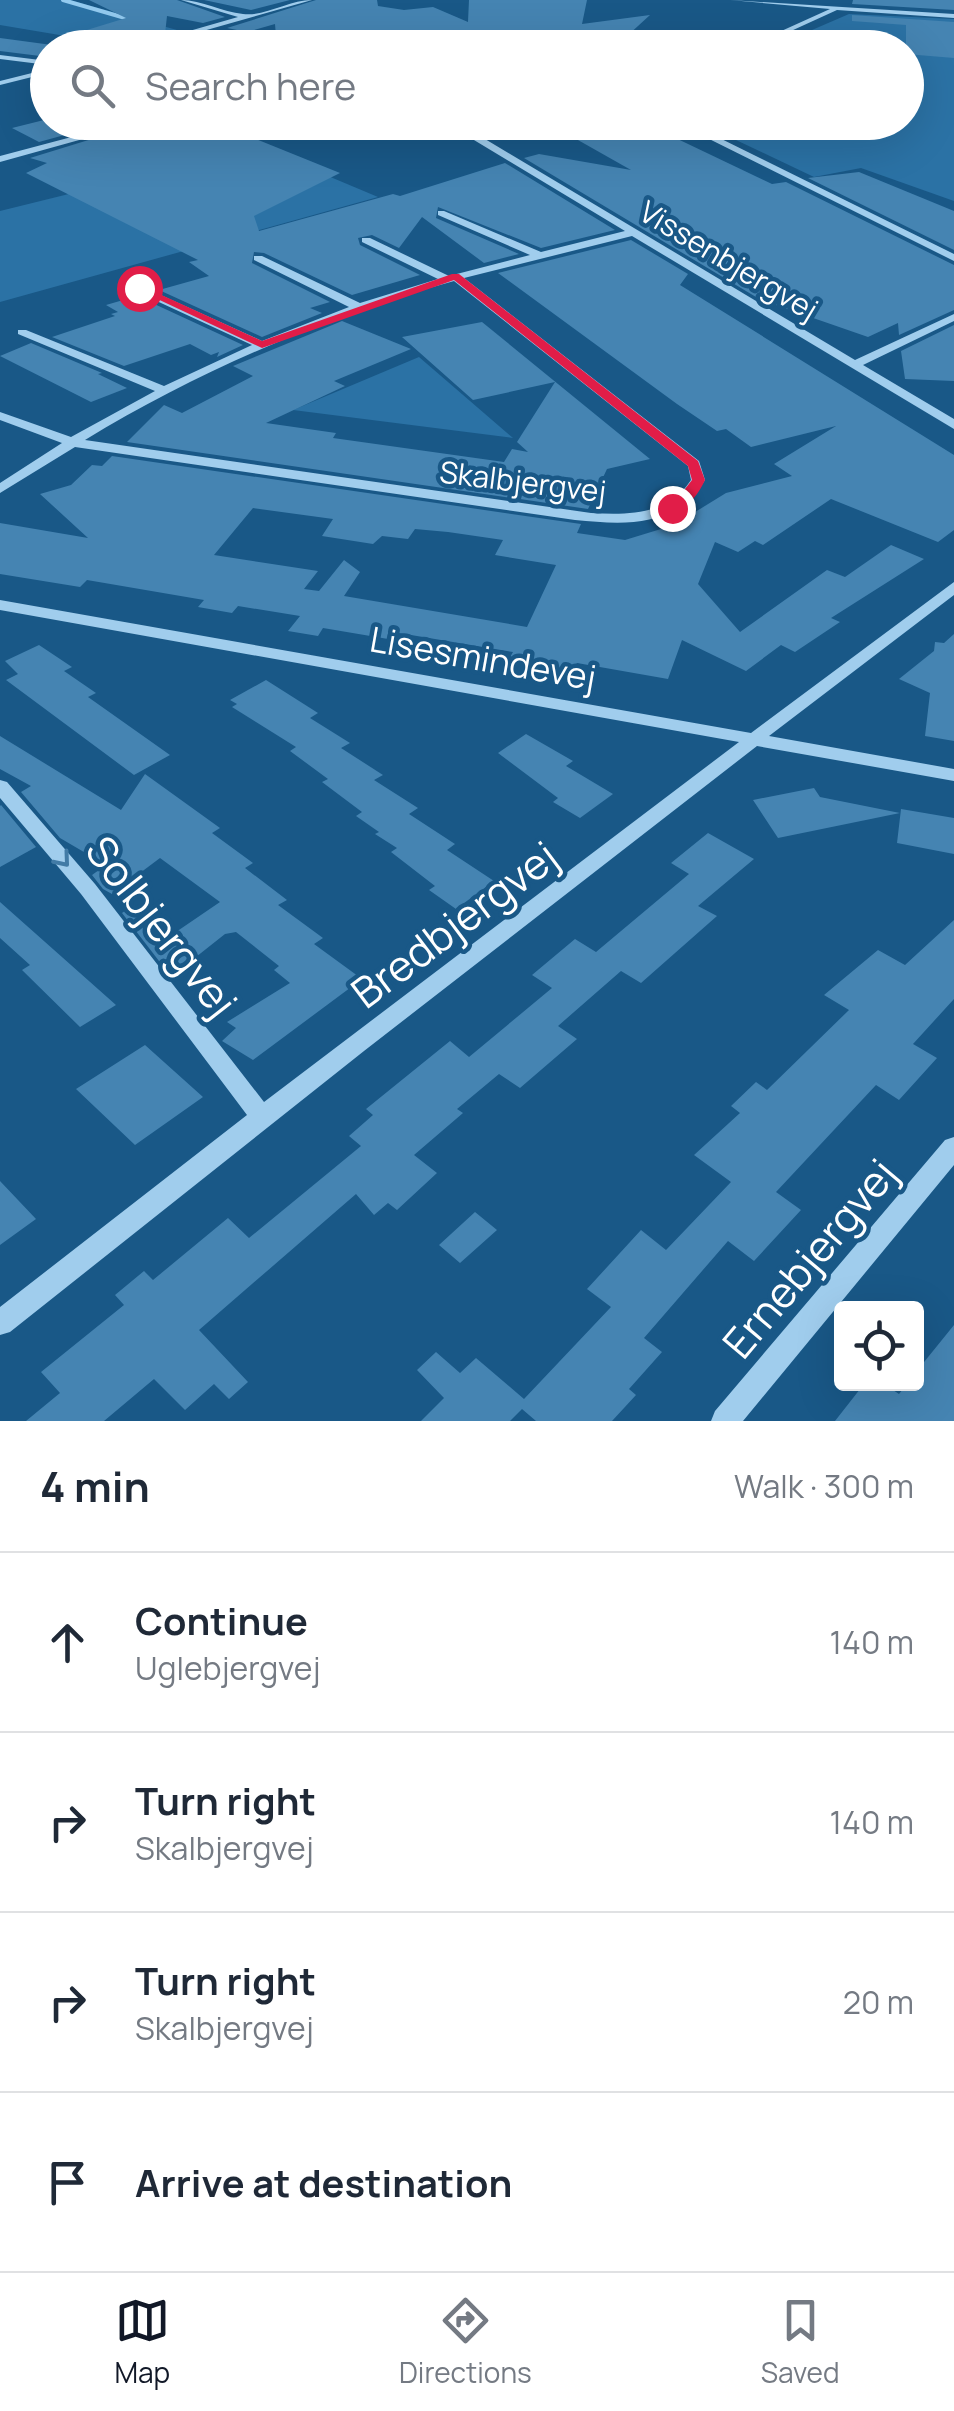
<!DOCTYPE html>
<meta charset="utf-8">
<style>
:root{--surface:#fff;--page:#f2f2f3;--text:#1f2937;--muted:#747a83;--line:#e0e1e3;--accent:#111827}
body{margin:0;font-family:Manrope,sans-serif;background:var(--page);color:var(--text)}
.controls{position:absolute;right:30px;bottom:30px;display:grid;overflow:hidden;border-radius:10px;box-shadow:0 10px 40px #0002}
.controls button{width:90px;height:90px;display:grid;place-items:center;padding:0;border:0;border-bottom:2px solid var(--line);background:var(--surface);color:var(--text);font:50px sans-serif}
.stop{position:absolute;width:30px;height:30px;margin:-22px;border:8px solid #e11d48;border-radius:50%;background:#fff}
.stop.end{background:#e11d48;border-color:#fff;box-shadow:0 2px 10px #0008}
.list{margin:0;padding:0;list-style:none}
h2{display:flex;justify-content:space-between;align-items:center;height:130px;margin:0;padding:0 40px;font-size:42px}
h2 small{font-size:32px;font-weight:400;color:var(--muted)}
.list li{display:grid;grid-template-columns:65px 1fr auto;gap:30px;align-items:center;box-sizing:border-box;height:180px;padding:0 40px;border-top:2px solid var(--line)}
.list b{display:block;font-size:38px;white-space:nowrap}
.list p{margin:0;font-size:32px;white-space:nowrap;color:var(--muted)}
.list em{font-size:32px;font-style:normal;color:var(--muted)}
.icon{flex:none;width:55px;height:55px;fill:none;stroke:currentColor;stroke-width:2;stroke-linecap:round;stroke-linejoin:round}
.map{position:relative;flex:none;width:954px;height:1421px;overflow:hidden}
.search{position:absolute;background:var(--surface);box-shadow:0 10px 40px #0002;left:30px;right:30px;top:30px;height:110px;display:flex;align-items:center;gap:25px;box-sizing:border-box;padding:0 35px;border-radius:55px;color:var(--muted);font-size:38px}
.sheet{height:850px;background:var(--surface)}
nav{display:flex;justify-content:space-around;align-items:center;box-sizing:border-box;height:140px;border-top:2px solid var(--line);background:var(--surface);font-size:28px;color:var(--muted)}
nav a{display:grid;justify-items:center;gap:5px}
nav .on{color:var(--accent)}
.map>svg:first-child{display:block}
</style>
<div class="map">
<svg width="954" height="1421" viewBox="0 0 954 1421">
<rect width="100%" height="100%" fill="#195887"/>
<!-- green -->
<path fill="#2b72a5" d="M0 0H70L177 30 119 45 0 25Z
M849 14 954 19V201L861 168 814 177 700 123 906 122V48L775 46Z
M259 147 378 197 0 302V211Z
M419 357 513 438 293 410Z"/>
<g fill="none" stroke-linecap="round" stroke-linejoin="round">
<!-- stream -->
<path stroke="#93caef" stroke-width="4" d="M63 0 139 22
M196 39 241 48"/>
</g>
<!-- building -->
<path fill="#4584b2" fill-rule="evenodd" d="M89 0H177L225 17 203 23 167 16 165 34 127 48H48V57L0 51V38L52 45 51 41 126 18Z
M204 0H290L251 10Z
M316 0H377L378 6 404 10 433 7 468 22 469 0H587L582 24 650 15 614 48H277L275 24 247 32 227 28Z
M853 0H954V10L852 4Z
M852 15 954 22V58L906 54V25L852 21Z
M48 119V122H112L39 142 12 128Z
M147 122H214L340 173 254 216 259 231 393 194 400 196 505 163 615 230 541 248 438 207 436 218 519 254 484 263 422 217 399 248 372 235 358 238 360 245 420 275 352 295 264 253 254 252 252 263 330 302 310 308 322 313 262 337 159 290 209 276 189 262 198 260 26 173 47 163 30 158Z
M617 122H642L772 184 786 182 954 265V310L899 335 898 323 868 337 761 300 524 158 539 154 631 170 562 131Z
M859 172 954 211V250L808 178Z
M631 240 688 274 680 285 954 455V530L938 542 831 499 763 545 755 541 738 552 715 542 698 584 740 632 827 570 845 577 891 545 924 559 831 618 840 622 795 652 781 645 746 671 682 640 668 679 577 663 572 671 509 659 513 652 399 633 394 640 323 628 318 636 288 631 300 616 238 606 232 613 198 607 204 600 87 580 80 587 0 574V523L88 538 40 494 71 485 92 465 102 466 112 456 581 524 577 533 625 540 674 525 726 493 792 476 774 464 836 426 751 447 726 429 717 431 677 404 498 273ZM253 508 333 519 322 536 373 544 382 536 408 539 415 529 448 532 503 540 495 555 556 565 527 627 344 596 360 572 344 560 319 591 304 589 318 571 214 555Z
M137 296 243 345 217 357 219 352 211 355 190 344 124 366 52 337 115 316 111 314 118 312 106 305Z
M342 321 411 349 334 381 345 386 266 423 336 433 333 438 504 462 512 449 528 452 517 442 555 382 473 400 402 337 482 322 650 459 607 469 588 509 127 442 164 405 182 413 253 376 233 366Z
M954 325V381L905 379 901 351Z
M31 343 102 373 98 374 127 388 91 402 0 356Z
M954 634V741L925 736 930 693 899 679 934 651 935 642 944 643Z
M39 645 72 667 64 671 96 693 88 697 170 755 134 775 6 680 18 674 5 661Z
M266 680 318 713 310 718 350 743 341 748 383 775 374 780 418 808 409 814 455 844 447 850 494 881 456 909 429 890 435 886 391 852 397 848 375 834 379 832 356 816 362 812 322 782 328 779 290 751 296 747 232 707 237 704 230 700Z
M526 734 573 761 566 766 613 794 580 818 553 802 558 798 498 753Z
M0 736 121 810 145 774 220 828 212 833 253 863 245 868 287 900 278 905 323 938 314 944 362 979 253 1060 222 1041 236 1028 227 1022 290 983 274 970 279 966 236 932 225 934 177 972 159 961 122 913 133 905 176 932 220 902 160 858 112 894 103 889 92 875 106 865 60 838 21 792 31 786 0 769Z
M814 788 820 797 900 813 778 838 753 800Z
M1 805 36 847 0 867V806Z
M901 809 954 818V854L897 843Z
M708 833 754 859 698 906 717 916 641 983 621 971 558 1026 577 1039 520 1088 499 1074 457 1109 463 1113 414 1155 437 1173 397 1210 388 1203 374 1215 356 1194 199 1330 248 1382 229 1399 214 1384 185 1410 154 1379 104 1421H26L60 1393 41 1372 124 1305 115 1295 144 1271 153 1280 228 1218 249 1238 361 1146 349 1136 373 1115 366 1109 450 1041 469 1057 552 988 532 975 575 939 596 952 689 874 671 863Z
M0 902 116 1005 80 1027 22 970 30 965 0 938Z
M954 920V999L913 1044 937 1058 899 1100 876 1085 776 1192 801 1210 754 1261 728 1241 644 1338 662 1352 629 1389 636 1395 612 1421H536L522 1409 510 1421H421L444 1398 417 1370 436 1352 460 1373 476 1358 524 1399 611 1307 587 1289 641 1230 666 1250 731 1182 694 1155 740 1113 731 1106 756 1082 767 1090 849 1010 824 995 878 950 905 965Z
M145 1045 203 1097 135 1145 76 1089Z
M0 1181 36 1219 0 1245Z
M475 1212 497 1230 460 1263 439 1245Z
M954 1325V1421H835L864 1384H884L899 1394 907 1384H916V1372Z"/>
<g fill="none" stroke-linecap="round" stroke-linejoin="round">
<!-- minor -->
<path fill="#a0cded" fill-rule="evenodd" d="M181 0C202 0 222 12 243 14 264 17 289 0 312 0L143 48H130L238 17Z
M730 0 954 14V18L837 10 754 48H744L830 9Z
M0 55 48 61V65L0 59Z
M48 69V73L0 85V81Z
M128 122H144L0 162V156Z
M409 122C432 122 459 123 478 135L525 122H541L485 139 855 360 954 314V321L863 365 954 419V429L632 236 464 278 699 461 705 480C674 528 627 525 575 520L75 447 0 493V483L62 443 0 420V412L71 437 155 391 18 334V330H26L164 386 252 345 135 291V287H143L262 341 349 307 254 260V256H262L360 303 438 279 362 242V238H370L449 276 530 255 438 215V211H444L541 252 625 231 464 134ZM454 281 688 466 691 480C668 515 630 515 591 513L85 440C200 370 325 317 454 281Z
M675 122H687L954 254V261Z
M954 582V595L769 736 954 769V781L757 746 364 1051 10 1332 0 1335V1307L247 1115 81 894 0 798V780L7 782 95 884 264 1102 739 742 0 610V600L751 733Z
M954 1137V1165L743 1421H711L715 1411 945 1140Z"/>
</g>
<!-- one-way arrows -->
<defs><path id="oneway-chevron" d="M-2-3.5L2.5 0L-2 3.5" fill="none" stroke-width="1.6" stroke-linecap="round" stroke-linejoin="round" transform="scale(2.5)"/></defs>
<use stroke="#427ba6" href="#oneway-chevron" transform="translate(63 860) rotate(50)"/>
<!-- route -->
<path fill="#e11d48" d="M452 274H459L698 461 705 480C698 495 686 512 668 511L692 480 688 466 454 280 262 348 134 288 142 286 262 341Z"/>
<g text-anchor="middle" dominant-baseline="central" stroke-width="9" stroke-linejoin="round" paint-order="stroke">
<!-- far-street labels -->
<g font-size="30" fill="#fff" stroke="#195887">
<text transform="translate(729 260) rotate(31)">Vissenbjergvej</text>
<text transform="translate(523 481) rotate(7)">Skalbjergvej</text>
</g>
<!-- street labels -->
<g font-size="35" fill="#fff" stroke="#195887">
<text transform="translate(483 658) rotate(10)">Lisesmindevej</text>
</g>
<!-- near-street labels -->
<g font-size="42" fill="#fff" stroke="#195887">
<text transform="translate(454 924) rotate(-37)">Bredbjergvej</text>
<text transform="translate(162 926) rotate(52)">Solbjergvej</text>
<text transform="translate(809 1258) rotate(-50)">Ernebjergvej</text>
</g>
</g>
</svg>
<div class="controls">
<button><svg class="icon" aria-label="locate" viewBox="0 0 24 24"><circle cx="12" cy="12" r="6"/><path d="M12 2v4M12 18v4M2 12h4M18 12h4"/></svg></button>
</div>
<div class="stop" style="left:139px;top:288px"></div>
<div class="stop end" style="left:672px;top:508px"></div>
<div class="search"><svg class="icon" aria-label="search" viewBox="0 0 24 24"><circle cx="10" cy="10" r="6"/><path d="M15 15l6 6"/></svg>Search here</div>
</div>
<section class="sheet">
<h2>4 min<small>Walk · 300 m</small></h2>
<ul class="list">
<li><svg class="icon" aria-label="ahead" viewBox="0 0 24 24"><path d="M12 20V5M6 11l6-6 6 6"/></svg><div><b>Continue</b><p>Uglebjergvej</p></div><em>140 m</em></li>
<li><svg class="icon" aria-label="right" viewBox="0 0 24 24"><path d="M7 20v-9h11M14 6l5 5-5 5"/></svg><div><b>Turn right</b><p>Skalbjergvej</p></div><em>140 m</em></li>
<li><svg class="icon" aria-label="right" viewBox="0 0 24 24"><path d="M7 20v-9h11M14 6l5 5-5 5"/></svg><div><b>Turn right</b><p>Skalbjergvej</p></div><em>20 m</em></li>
<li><svg class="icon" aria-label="arrive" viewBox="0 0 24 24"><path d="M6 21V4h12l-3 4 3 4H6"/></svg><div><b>Arrive at destination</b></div></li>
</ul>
</section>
<nav>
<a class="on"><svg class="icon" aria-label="map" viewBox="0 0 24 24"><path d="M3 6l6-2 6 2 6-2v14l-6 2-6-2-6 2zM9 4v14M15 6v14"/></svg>Map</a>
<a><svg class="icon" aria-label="directions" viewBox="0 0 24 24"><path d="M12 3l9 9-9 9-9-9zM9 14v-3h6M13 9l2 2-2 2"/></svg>Directions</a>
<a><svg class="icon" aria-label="saved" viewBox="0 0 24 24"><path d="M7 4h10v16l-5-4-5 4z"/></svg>Saved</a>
</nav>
